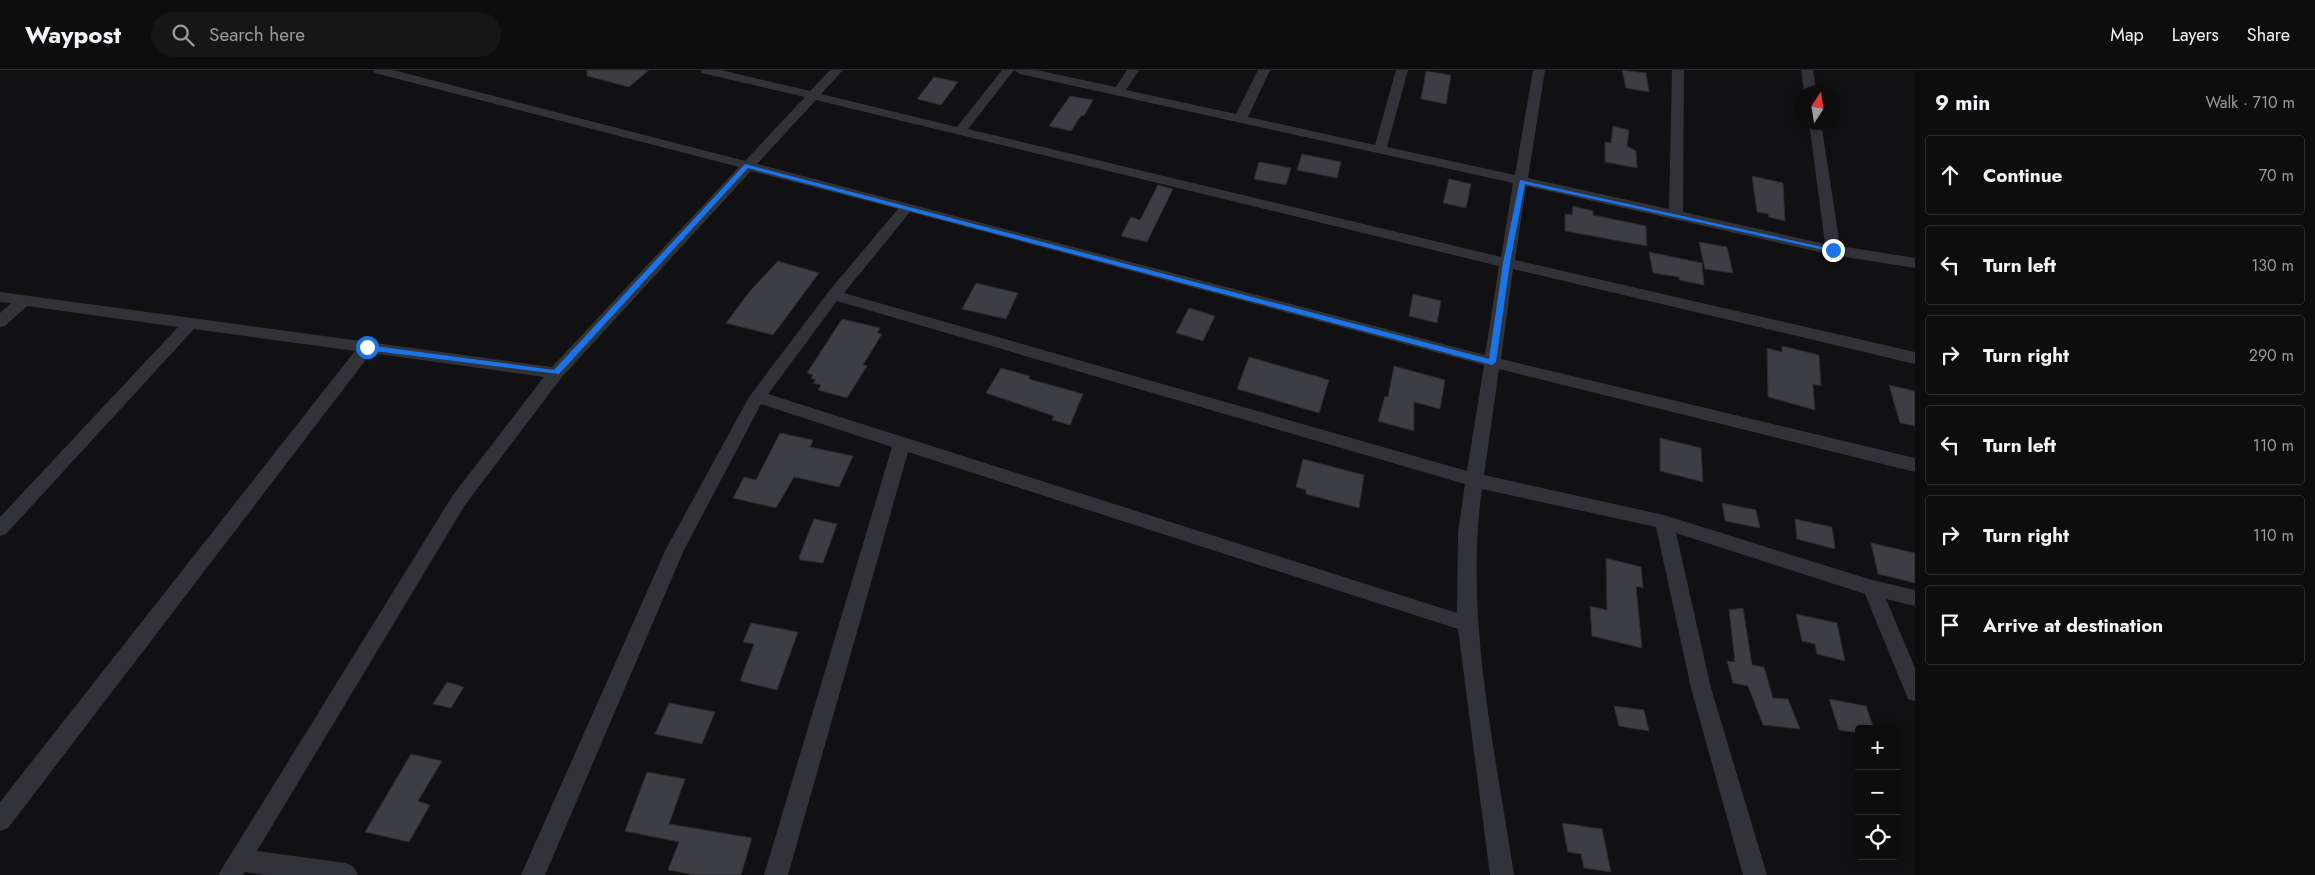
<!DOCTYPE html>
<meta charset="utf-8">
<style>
:root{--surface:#0d0d0e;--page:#161617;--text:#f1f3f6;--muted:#9a9c9e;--line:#2d2d2e}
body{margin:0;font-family:Jost,sans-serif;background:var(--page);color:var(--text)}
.controls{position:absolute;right:15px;bottom:15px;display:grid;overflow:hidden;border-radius:5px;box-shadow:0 2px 12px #0003}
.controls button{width:45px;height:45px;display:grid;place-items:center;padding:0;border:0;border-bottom:1px solid var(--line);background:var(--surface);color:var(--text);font:25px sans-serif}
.compass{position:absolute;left:1795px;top:15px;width:45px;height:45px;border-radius:50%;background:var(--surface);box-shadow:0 2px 12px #0003;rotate:12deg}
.stop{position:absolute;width:15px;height:15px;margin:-11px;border:4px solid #1a73e8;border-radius:50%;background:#fff}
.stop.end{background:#1a73e8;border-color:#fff;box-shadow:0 1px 5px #0008}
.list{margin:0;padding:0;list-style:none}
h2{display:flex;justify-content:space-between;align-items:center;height:65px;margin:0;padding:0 20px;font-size:21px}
h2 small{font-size:16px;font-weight:400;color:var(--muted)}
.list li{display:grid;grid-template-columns:32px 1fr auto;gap:15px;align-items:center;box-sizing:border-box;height:80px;margin:0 10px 10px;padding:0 10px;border:1px solid var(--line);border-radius:5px}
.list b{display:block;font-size:19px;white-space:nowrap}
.list em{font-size:16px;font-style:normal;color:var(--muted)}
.icon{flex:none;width:28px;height:28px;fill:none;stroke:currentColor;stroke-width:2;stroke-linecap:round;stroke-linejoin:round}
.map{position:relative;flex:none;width:1915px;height:805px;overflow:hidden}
header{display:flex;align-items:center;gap:30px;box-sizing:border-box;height:70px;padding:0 25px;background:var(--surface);border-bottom:1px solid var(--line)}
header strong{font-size:24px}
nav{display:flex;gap:28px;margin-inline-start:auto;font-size:18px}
.search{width:350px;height:45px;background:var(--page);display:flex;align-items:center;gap:12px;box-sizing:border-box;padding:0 18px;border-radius:28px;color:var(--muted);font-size:19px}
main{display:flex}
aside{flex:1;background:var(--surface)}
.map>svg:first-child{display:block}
</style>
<header>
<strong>Waypost</strong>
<div class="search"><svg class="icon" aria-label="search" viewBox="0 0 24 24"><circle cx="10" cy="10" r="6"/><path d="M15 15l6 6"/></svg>Search here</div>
<nav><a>Map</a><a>Layers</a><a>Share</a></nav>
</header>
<main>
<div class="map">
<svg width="1915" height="805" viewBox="0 0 1915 805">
<rect width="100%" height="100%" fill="#111113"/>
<!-- building -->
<path fill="#3d3e43" stroke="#2b2b2f" d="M587 0H649L629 17 587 6Z
M1622 0 1646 3 1649 22 1626 18Z
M1426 1 1451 5 1446 34 1421 29Z
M934 7 958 12 941 35 917 29Z
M1070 26 1093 30 1084 46H1081L1071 61 1049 56Z
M1613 56 1629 60 1627 76 1636 81 1637 98 1605 92V72L1611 73Z
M1302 84 1341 92 1337 108 1297 100Z
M1259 92 1291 98 1286 115 1254 109Z
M1752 106 1783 113 1785 151 1769 147 1768 144 1757 142Z
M1449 109 1471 114 1466 138 1443 133Z
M1158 115 1173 119 1147 172 1121 166 1131 147 1140 150Z
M1573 136 1593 141V145L1646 156 1647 176 1565 161V144L1572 145Z
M1699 172 1727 177 1733 203 1705 199Z
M1649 182 1702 193 1704 215 1679 210V207L1653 203Z
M778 191 819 203 773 265 726 253 750 221Z
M976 213 1018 223 1006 249 962 239Z
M1413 224 1441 231 1437 253 1409 246Z
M1189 238 1215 246 1203 271 1176 263Z
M842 249 880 258 877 263 882 264 863 295 867 296 847 328 818 320 821 315 813 313 816 310 811 308 813 305 807 303Z
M1782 276 1819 285 1821 316 1813 314 1815 340 1768 327 1767 278 1782 282Z
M1249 287 1329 310 1319 343 1237 319Z
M1394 296 1445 310 1440 339 1414 332V361L1378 351 1385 326 1388 327Z
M1001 298 1030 306 1029 309 1083 324 1070 355 1052 350 1054 346 986 323Z
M1889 315 1915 321V356L1900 353Z
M780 363 813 370 810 377 853 386 839 417 794 407 776 438 733 428 744 407 756 410Z
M1660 368 1701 378 1703 412 1660 401Z
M1303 389 1364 405 1359 438 1306 424V420L1296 417Z
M1722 433 1756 440 1760 458 1725 451Z
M814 449 837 454 823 493 800 490 799 487Z
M1795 449 1832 457 1835 479 1797 469Z
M1871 473 1915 483V513L1878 504Z
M1606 488 1641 497 1643 518 1636 516 1642 578 1592 566 1590 536 1607 540Z
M1743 538 1752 595 1764 597 1773 628 1788 629 1800 659 1763 655 1748 616 1733 613 1727 591 1735 592 1729 540Z
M1796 544 1837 553 1845 591 1817 584 1815 574 1802 571Z
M751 553 798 562 777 620 740 611 754 574 743 572Z
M447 612 464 617 451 638 433 634Z
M1829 629 1866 636 1874 659H1859V663L1839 660Z
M669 633 715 642 702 674 655 664Z
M1614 636 1644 640 1649 661 1619 656Z
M411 684 442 691 418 731 430 735 409 772 365 762Z
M647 702 685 709 669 754 752 768 741 805H695L668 800 679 772 625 761Z
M1562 753 1602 759 1611 802 1584 798 1581 784 1568 782Z"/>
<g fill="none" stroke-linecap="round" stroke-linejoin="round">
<!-- street -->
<path fill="#323338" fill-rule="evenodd" d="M373 0H393L745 91 805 27 702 3 700 0H721L810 21 830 0H843L821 24 957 57 1002 0H1014L968 59 1501 187 1513 113 1020 4 1014 0H1036L1116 17 1127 0H1139L1126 20 1236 44 1258 0H1270L1248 47 1375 75 1396 0H1408L1387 77 1515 105 1533 0H1545L1528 108 1669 139 1672 0H1684L1683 142 1825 174 1809 52H1821L1840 176 1915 188V198L1833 185 1526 116 1515 190 1915 282V294L1513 199 1501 289 1915 388V402L1499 299 1484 405 1664 445 1872 510 1915 520V536L1886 529 1915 598V631L1908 629 1865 524 1676 463 1711 618 1767 805H1743L1691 618 1656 457 1482 419C1464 547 1495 678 1514 805H1490L1458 559 908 382 788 805H764L892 377 761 334 684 480 545 805H521L666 479 749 327 829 221 898 139 751 101 562 307 465 435 257 781 346 793 354 797 358 805H265L245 802 243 805H218L453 425 544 307 371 283 8 758 0 761V732L355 281 194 259 6 464 0 466V447L178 257 27 236 5 256 0 257V243L11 233 0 232V222L552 297 739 97 375 3ZM816 30 1499 196 1485 285 757 94ZM910 142 1484 295 1467 401 844 223ZM837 231 1465 414 1458 462 1457 543 768 324Z
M1801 0H1813L1816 22H1804Z"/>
</g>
<!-- route -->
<path fill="#1a73e8" d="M745 94 1489 289 1503 193 1520 110 1836 180 1833 182 1525 114 1510 193 1496 292 1492 295 748 98 559 304 367 280 364 277 367 275 554 300Z"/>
</svg>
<div class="controls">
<button>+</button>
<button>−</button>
<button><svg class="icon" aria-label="locate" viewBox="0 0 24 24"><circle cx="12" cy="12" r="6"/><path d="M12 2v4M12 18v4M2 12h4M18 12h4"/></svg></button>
</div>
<svg class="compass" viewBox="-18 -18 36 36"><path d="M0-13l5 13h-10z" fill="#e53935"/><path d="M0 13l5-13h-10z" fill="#9a9c9e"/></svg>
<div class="stop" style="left:367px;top:277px"></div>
<div class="stop end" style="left:1833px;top:180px"></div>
</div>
<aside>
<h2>9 min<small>Walk · 710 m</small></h2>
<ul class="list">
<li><svg class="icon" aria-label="ahead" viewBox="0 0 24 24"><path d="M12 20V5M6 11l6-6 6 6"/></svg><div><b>Continue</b></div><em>70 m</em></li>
<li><svg class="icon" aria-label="left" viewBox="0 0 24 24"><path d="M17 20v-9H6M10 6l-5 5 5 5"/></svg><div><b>Turn left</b></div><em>130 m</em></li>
<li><svg class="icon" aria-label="right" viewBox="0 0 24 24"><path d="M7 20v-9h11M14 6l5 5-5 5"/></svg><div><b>Turn right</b></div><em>290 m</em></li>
<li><svg class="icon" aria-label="left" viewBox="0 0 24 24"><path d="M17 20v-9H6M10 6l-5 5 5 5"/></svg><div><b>Turn left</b></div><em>110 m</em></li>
<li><svg class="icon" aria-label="right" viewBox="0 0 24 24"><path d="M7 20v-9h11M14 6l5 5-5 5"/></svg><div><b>Turn right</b></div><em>110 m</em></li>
<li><svg class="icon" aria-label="arrive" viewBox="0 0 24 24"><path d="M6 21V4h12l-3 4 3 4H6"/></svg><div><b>Arrive at destination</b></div></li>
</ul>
</aside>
</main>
